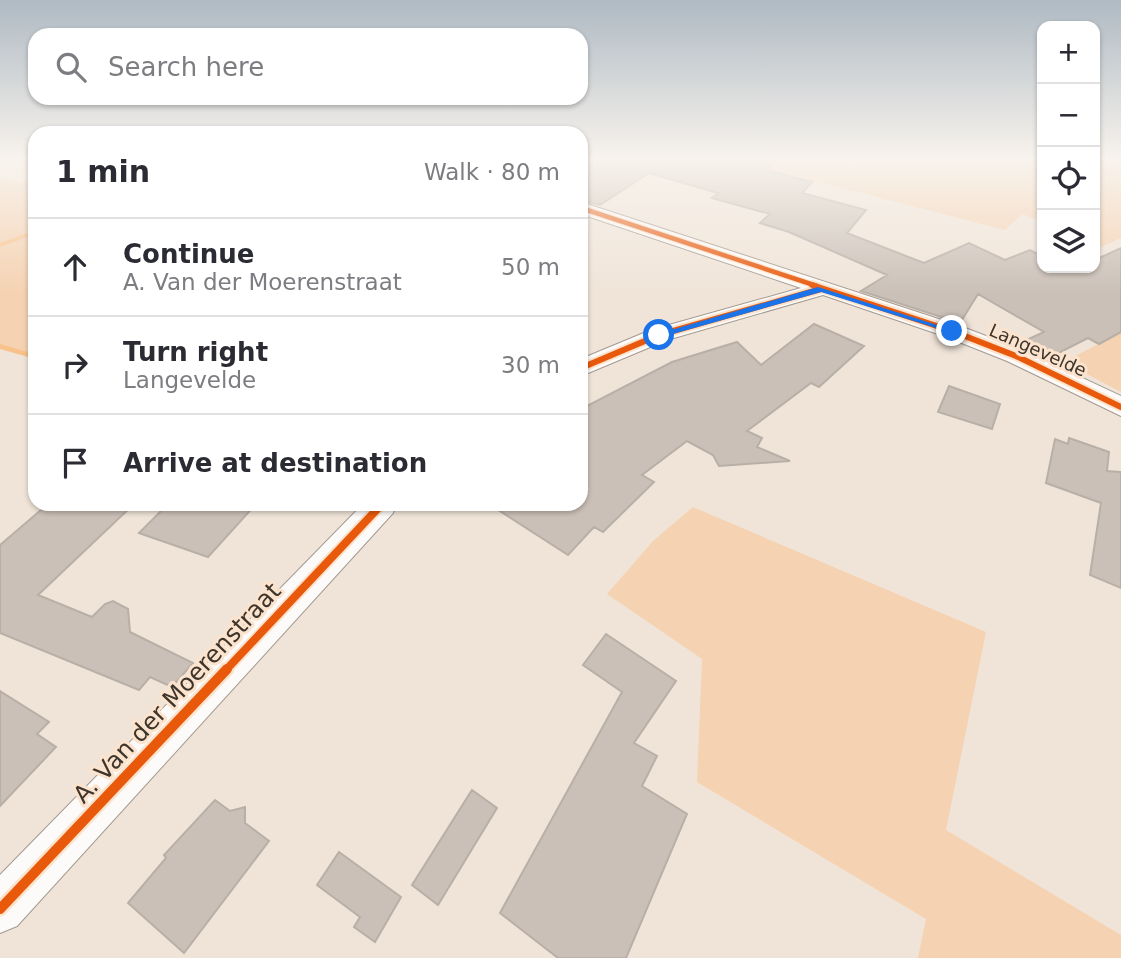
<!DOCTYPE html>
<meta charset="utf-8">
<style>
:root{--surface:#fff;--page:#f7f7f7;--text:#2b2b33;--muted:#7c7c81;--line:#e1e1e2}
body{margin:0;font-family:"DejaVu Sans",sans-serif;background:var(--page);color:var(--text)}
.controls{position:absolute;right:21px;top:21px;display:grid;overflow:hidden;border-radius:14px;box-shadow:0 2px 5px #0004}
.controls button{width:63px;height:63px;display:grid;place-items:center;padding:0;border:0;border-bottom:2px solid var(--line);background:var(--surface);color:var(--text);font:35px sans-serif}
.stop{position:absolute;width:21px;height:21px;margin:-16px;border:5px solid #1a73e8;border-radius:50%;background:#fff}
.stop.end{background:#1a73e8;border-color:#fff;box-shadow:0 2px 7px #0008}
.list{margin:0;padding:0;list-style:none}
h2{display:flex;justify-content:space-between;align-items:center;height:91px;margin:0;padding:0 28px;font-size:30px}
h2 small{font-size:23px;font-weight:400;color:var(--muted)}
.list li{display:grid;grid-template-columns:46px 1fr auto;gap:21px;align-items:center;box-sizing:border-box;height:98px;padding:0 28px;border-top:2px solid var(--line)}
.list b{display:block;font-size:26px;white-space:nowrap}
.list p{margin:0;font-size:23px;white-space:nowrap;color:var(--muted)}
.list em{font-size:23px;font-style:normal;color:var(--muted)}
.icon{flex:none;width:38px;height:38px;fill:none;stroke:currentColor;stroke-width:2;stroke-linecap:round;stroke-linejoin:round}
.map{position:relative;flex:none;width:1121px;height:958px;overflow:hidden}
.search{position:absolute;background:var(--surface);box-shadow:0 2px 5px #0004;left:28px;top:28px;width:560px;height:77px;display:flex;align-items:center;gap:18px;box-sizing:border-box;padding:0 24px;border-radius:21px;color:var(--muted);font-size:26px}
.panel{position:absolute;background:var(--surface);box-shadow:0 2px 5px #0004;left:28px;top:126px;width:560px;height:385px;border-radius:21px}
.map>svg:first-child{display:block}
</style>
<div class="map">
<svg width="1121" height="958" viewBox="0 0 1121 958">
<rect width="100%" height="100%" fill="#f0e4d8"/>
<!-- green -->
<path fill="#f5d2b2" d="M777 160H836L856 167 865 160H1042V222L1022 214 1005 230 768 169Z
M1095 160H1121V238L1101 247 1095 244Z
M35 177V356L0 346V178L17 183Z
M1121 332V392L1064 362Z
M693 507 986 632 946 830 1121 935V958H918L926 919 697 782 702 659 607 594 653 541Z"/>
<g fill="none" stroke-linecap="round" stroke-linejoin="round">
<!-- stream -->
<path fill="#fac28b" fill-rule="evenodd" d="M35 230V234L0 247V243Z
M0 344 35 354V359L0 349Z"/>
</g>
<!-- building -->
<path fill="#cac0b7" stroke="#b8afa6" stroke-width="2" d="M581 160H777L767 170 812 182 802 193 866 210 847 233 924 263 969 243 1005 260 1030 250 1042 256V268H1095V260L1121 248V332L1099 344 1088 338 1049 358 1018 344 1044 332 978 294 960 323 861 291 887 275 789 232 760 223 770 214 712 198 718 193 649 173 600 205 581 200V184L586 181 581 179Z
M814 324 864 346 819 387 811 383 747 431 762 438 757 447 790 461 719 466 713 455 687 441 642 475 654 482 603 532 594 527 568 555 489 504H581V409L672 362 737 342 761 365Z
M949 386 1000 404 992 429 938 412Z
M1069 438 1109 452 1107 471 1121 472V588L1090 575 1101 503 1046 483 1055 439 1068 444Z
M48 504H134L38 595 92 617 105 604 113 601 128 609 130 632 193 663 172 687 150 677 139 690 0 633V545Z
M168 504H256L208 557 139 533Z
M606 634 676 681 634 743 657 756 642 786 687 814 626 958H558L500 913 622 692 583 665Z
M0 691 49 722 37 734 56 747 0 806Z
M472 790 497 808 438 905 412 885Z
M215 800 230 811 245 807V823L269 841 184 953 128 903 166 858 164 855Z
M339 852 401 897 375 942 354 927 360 917 317 885Z"/>
<g fill="none" stroke-linecap="round" stroke-linejoin="round">
<!-- minor casing -->
<g stroke="#a39a91" stroke-width="2">
<path id="minor" d="M581 202 960 326 1025 351 1121 396V416L1007 361 944 336 823 295 667 340 581 376V359L651 330 801 288 581 214Z
M363 504H397L393 513 17 926 0 933V875Z"/>
</g>
<!-- minor -->
<use href="#minor" fill="#fdfbf9" fill-rule="evenodd"/>
<!-- cycleway-far3 casing -->
<g stroke="#fbe3cd" stroke-width="7">
<path id="cycleway-far3" d="M581 208 817 286"/>
</g>
<!-- cycleway-far2 casing -->
<g stroke="#fbe3cd" stroke-width="10">
<path id="cycleway-far2" d="M812 285 952 331 1016 356 1121 407
M581 368 659 335 821 289"/>
</g>
<!-- cycleway-far1 casing -->
<g stroke="#fbe3cd" stroke-width="12">
<path id="cycleway-far1" d="M225 671 382 504"/>
</g>
<!-- cycleway casing -->
<g stroke="#fbe3cd" stroke-width="15">
<path id="cycleway" d="M0 909 227 669"/>
</g>
<!-- cycleway-far3 -->
<use href="#cycleway-far3" stroke="#e8590c" stroke-width="4.5"/>
<!-- cycleway-far2 -->
<use href="#cycleway-far2" stroke="#e8590c" stroke-width="6"/>
<!-- cycleway-far1 -->
<use href="#cycleway-far1" stroke="#e8590c" stroke-width="8"/>
<!-- cycleway -->
<use href="#cycleway" stroke="#e8590c" stroke-width="10"/>
</g>
<!-- sky -->
<linearGradient id="sky" x2="0" y2="1"><stop stop-color="#afbac3"/><stop offset="0.54" stop-color="#f8f3ed"/><stop offset="1" stop-color="#f8f3ed" stop-opacity="0"/></linearGradient>
<rect width="1121" height="294" fill="url(#sky)"/>
<!-- route -->
<path fill="#1a73e8" d="M818 287 956 331 949 332 821 292 662 337 654 335Z"/>
<g text-anchor="middle" dominant-baseline="central" stroke-width="6" stroke-linejoin="round" paint-order="stroke">
<!-- far-street labels -->
<g font-size="18" fill="#3d342c" stroke="#fbe3cd">
<text transform="translate(1038 350) rotate(24)">Langevelde</text>
</g>
<!-- near-street labels -->
<g font-size="24" fill="#3d342c" stroke="#fbe3cd">
<text transform="translate(177 693) rotate(-47)">A. Van der Moerenstraat</text>
</g>
</g>
</svg>
<div class="controls">
<button>+</button>
<button>−</button>
<button><svg class="icon" aria-label="locate" viewBox="0 0 24 24"><circle cx="12" cy="12" r="6"/><path d="M12 2v4M12 18v4M2 12h4M18 12h4"/></svg></button>
<button><svg class="icon" aria-label="layers" viewBox="0 0 24 24"><path d="M12 4l9 5-9 5-9-5zM3 14l9 5 9-5"/></svg></button>
</div>
<div class="stop" style="left:659px;top:335px"></div>
<div class="stop end" style="left:952px;top:331px"></div>
<div class="search"><svg class="icon" aria-label="search" viewBox="0 0 24 24"><circle cx="10" cy="10" r="6"/><path d="M15 15l6 6"/></svg>Search here</div>
<section class="panel">
<h2>1 min<small>Walk · 80 m</small></h2>
<ul class="list">
<li><svg class="icon" aria-label="ahead" viewBox="0 0 24 24"><path d="M12 20V5M6 11l6-6 6 6"/></svg><div><b>Continue</b><p>A. Van der Moerenstraat</p></div><em>50 m</em></li>
<li><svg class="icon" aria-label="right" viewBox="0 0 24 24"><path d="M7 20v-9h11M14 6l5 5-5 5"/></svg><div><b>Turn right</b><p>Langevelde</p></div><em>30 m</em></li>
<li><svg class="icon" aria-label="arrive" viewBox="0 0 24 24"><path d="M6 21V4h12l-3 4 3 4H6"/></svg><div><b>Arrive at destination</b></div></li>
</ul>
</section>
</div>
